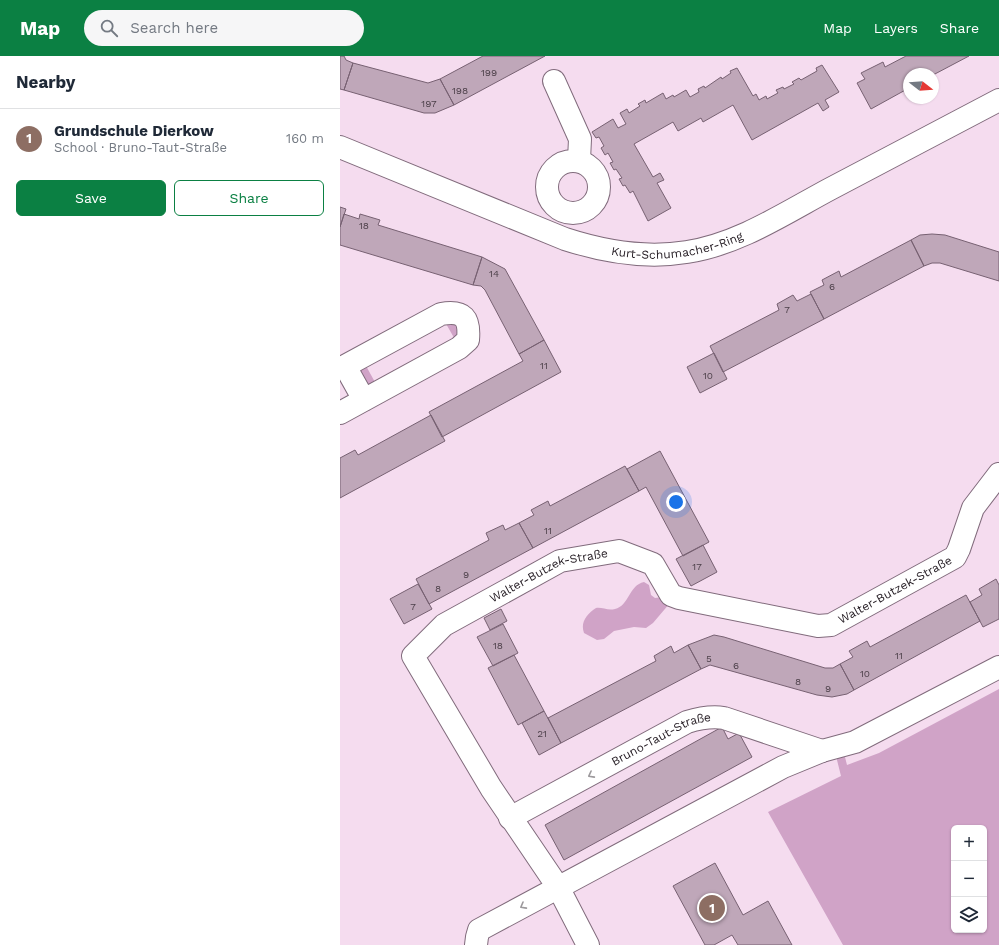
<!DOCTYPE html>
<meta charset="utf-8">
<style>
:root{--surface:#fff;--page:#f6f6f7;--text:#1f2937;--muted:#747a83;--line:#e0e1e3;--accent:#0b8043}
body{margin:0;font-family:"Work Sans",sans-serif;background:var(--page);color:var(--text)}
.controls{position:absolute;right:12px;bottom:12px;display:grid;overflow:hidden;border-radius:6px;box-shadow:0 1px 3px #0004}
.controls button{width:36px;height:36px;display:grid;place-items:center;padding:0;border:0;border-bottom:1px solid var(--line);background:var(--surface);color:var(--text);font:20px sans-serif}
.compass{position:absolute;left:563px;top:12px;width:36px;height:36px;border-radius:50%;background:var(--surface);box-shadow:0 1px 3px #0004;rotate:107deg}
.you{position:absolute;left:336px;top:446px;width:14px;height:14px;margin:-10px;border:3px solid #fff;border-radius:50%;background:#1a73e8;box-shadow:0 0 0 6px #1a73e833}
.badge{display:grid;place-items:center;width:26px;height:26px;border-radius:50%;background:var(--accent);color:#fff;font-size:13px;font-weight:700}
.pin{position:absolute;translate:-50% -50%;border:2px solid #fff;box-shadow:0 1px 4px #0006}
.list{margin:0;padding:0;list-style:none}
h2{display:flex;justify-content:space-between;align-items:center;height:52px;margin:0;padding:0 16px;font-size:17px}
h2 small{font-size:13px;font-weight:400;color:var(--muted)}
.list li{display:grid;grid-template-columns:26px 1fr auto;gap:12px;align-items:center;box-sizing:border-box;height:60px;padding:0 16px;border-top:1px solid var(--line)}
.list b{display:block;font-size:15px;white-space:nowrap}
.list p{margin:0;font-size:13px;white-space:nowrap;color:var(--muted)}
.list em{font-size:13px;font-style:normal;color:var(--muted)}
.actions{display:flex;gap:8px;padding:12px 16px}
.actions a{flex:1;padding:9px 0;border:1px solid var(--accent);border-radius:6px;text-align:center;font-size:14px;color:var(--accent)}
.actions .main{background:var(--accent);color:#fff}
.icon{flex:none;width:22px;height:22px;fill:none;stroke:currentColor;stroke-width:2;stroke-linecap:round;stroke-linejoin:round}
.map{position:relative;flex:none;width:659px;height:889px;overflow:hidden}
header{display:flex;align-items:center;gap:24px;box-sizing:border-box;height:56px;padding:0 20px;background:var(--accent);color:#fff}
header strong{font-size:19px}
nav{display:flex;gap:22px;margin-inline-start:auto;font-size:14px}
.search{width:280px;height:36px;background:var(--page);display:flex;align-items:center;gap:10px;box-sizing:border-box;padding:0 14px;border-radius:22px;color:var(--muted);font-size:15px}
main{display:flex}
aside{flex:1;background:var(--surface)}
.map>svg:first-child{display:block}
</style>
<header>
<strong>Map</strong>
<div class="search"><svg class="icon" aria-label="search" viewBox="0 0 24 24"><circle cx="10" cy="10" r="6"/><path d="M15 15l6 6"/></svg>Search here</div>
<nav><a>Map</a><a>Layers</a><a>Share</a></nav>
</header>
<main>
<aside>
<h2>Nearby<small></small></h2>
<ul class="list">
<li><span class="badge" style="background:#8d6e63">1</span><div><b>Grundschule Dierkow</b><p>School · Bruno-Taut-Straße</p></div><em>160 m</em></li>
</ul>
<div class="actions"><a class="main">Save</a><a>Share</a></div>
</aside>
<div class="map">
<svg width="659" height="889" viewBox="0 0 659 889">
<rect width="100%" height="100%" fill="#f5dcef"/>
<!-- green -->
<path fill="#d0a3c7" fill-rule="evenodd" d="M105 266H120L117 287Z
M25 308 36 328 26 329 20 319 21 312Z
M304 526 309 529 311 539 315 542 323 541 330 547 313 567 306 572 294 571 274 575 264 583 257 584 244 577C240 566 247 558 256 552 262 551 268 555 275 553 289 550 289 529 304 526Z
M659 633V889H503L428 756 501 720 497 704V700L504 697 507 709 539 697ZM614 772H644V874H614Z"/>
<!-- building -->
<path fill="#bfa7b9" stroke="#776172" d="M0 0H4L6 4 13 7 4 34 0 33Z
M143 0H205L114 49 100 23Z
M566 0H629L593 19V18H569V32L531 53 517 27 525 23 521 17 543 6 545 11Z
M13 7 88 27 100 23 114 49 95 57H84L4 34Z
M482 9 499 36 485 44 489 51 483 55 478 47 412 84 393 49 363 66 361 62 338 75 333 66 294 88 313 121 320 117 324 124 317 127 331 152 308 165 293 135 290 137 285 129 283 130 279 123 282 122 276 113 274 114 270 107 273 106 268 97 265 99 261 92 264 90 259 81 256 82 252 76 273 63 278 72 286 68 280 57 287 53 289 57 300 50 298 48 305 44 306 47 323 37 326 43 333 39 334 41 346 34 350 41 359 36 358 33 364 30 365 32 381 21 382 23 391 17 390 15 397 12 413 40 416 38 419 44 426 40 427 43 438 37 436 34 443 31 444 33 454 28 452 26 459 22 461 24 477 15 476 12Z
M0 151 6 153 0 171Z
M4 158 19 163 20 158 40 164 38 169 142 201 133 229 0 189V171Z
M592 178 605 179 659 196V225L600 207H592L584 210 571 184 580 179Z
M571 184 584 210 484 263 470 236 484 229 482 224 499 215 501 221Z
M142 201 165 213 204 284 179 298 145 234 141 230 133 229Z
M471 238 484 263 383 316 370 290 439 254 437 248 453 239 457 245Z
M204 284 221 316 102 381 89 356 183 305 179 298Z
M374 297 387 323 360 337 347 311Z
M91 359 105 385 0 442V402L15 394 18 399Z
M320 395 369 486 343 500 306 431 299 435 287 413Z
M285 410 299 435 193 492 179 467 194 459 191 454 208 445 210 450Z
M179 467 193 492 89 548 76 523 149 484 146 477 163 469 165 474Z
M363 489 377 516 351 530 336 503Z
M656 523 659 529V563L643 571 630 546 642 539 639 533Z
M78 528 92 553 64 568 50 543Z
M626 539 640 565 514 634 500 608 513 601 509 595 527 585 530 591Z
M161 553 167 565 150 574 144 562Z
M163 568 178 597 153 610 137 581Z
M374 579 384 581 485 612H493L500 608 514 634 507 638 492 641 477 639 370 609 361 613 348 589Z
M348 589 361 613 221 687 208 662 316 605 314 600 331 590 334 597Z
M174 599 204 655 178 669 148 612Z
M204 655 221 687 199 699 182 667Z
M382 671 388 683 399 677 412 701 224 804 205 769Z
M375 807 403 859 428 845 452 889H398L392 879 374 889H365L333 830Z"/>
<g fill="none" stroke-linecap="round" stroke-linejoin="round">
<!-- minor casing -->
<g stroke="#816b7c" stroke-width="24">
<g id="minor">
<path d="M214 25 240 83 239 104"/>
<path id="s1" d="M0 91 225 183C265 196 305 203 347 196 399 188 445 157 490 133 546 103 603 74 659 44"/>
<circle cx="233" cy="131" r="26"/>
<path d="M0 357 119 292 128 284C130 262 124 254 101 258L5 310 24 344"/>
<path id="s2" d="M170 762 347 666C360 662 371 660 384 662L482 695"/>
<path d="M136 889 137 881 139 874 443 711 482 695 515 686 659 611"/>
<path id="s3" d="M248 889 218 831 151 732 73 600 104 569 220 505 279 495 313 508 331 539 339 542 478 570 491 569 615 501 619 493 633 452 659 418"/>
</g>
</g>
<!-- minor -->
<use href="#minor" stroke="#fff" stroke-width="22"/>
</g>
<!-- one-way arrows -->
<defs><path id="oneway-chevron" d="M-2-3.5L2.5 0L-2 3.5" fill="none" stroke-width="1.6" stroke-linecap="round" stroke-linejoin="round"/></defs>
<g stroke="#9c999c">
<use href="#oneway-chevron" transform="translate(251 719) rotate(152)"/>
<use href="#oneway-chevron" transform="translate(183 850) rotate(151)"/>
</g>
<g text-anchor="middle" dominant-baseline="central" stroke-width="3" stroke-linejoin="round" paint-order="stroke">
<!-- number labels -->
<g font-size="10" fill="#4b3f48">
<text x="149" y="16">199</text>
<text x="120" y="34">198</text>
<text x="89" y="47">197</text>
<text x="24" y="169">18</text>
<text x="154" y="217">14</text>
<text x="492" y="230">6</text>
<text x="447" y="253">7</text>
<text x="204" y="309">11</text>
<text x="368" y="319">10</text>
<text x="208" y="474">11</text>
<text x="357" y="510">17</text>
<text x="126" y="518">9</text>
<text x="98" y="532">8</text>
<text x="73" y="550">7</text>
<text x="158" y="589">18</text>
<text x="559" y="599">11</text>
<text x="369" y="602">5</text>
<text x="396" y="609">6</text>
<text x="525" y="617">10</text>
<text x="458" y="625">8</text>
<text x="488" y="632">9</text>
<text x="202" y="677">21</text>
</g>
<!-- street labels -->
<g font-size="12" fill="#241c23" stroke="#fcedf8">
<text stroke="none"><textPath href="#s1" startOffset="358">Kurt-Schumacher-Ring</textPath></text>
<text stroke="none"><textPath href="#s3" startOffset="499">Walter-Butzek-Straße</textPath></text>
<text stroke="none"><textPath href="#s3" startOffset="883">Walter-Butzek-Straße</textPath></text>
<text stroke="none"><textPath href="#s2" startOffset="171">Bruno-Taut-Straße</textPath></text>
</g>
</g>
</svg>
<div class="controls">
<button>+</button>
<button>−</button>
<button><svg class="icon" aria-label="layers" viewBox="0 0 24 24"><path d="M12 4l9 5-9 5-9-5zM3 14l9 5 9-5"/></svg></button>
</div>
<svg class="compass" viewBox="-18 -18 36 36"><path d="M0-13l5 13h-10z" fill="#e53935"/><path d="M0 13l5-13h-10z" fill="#747a83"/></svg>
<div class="you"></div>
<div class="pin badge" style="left:372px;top:852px;background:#8d6e63">1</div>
</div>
</main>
